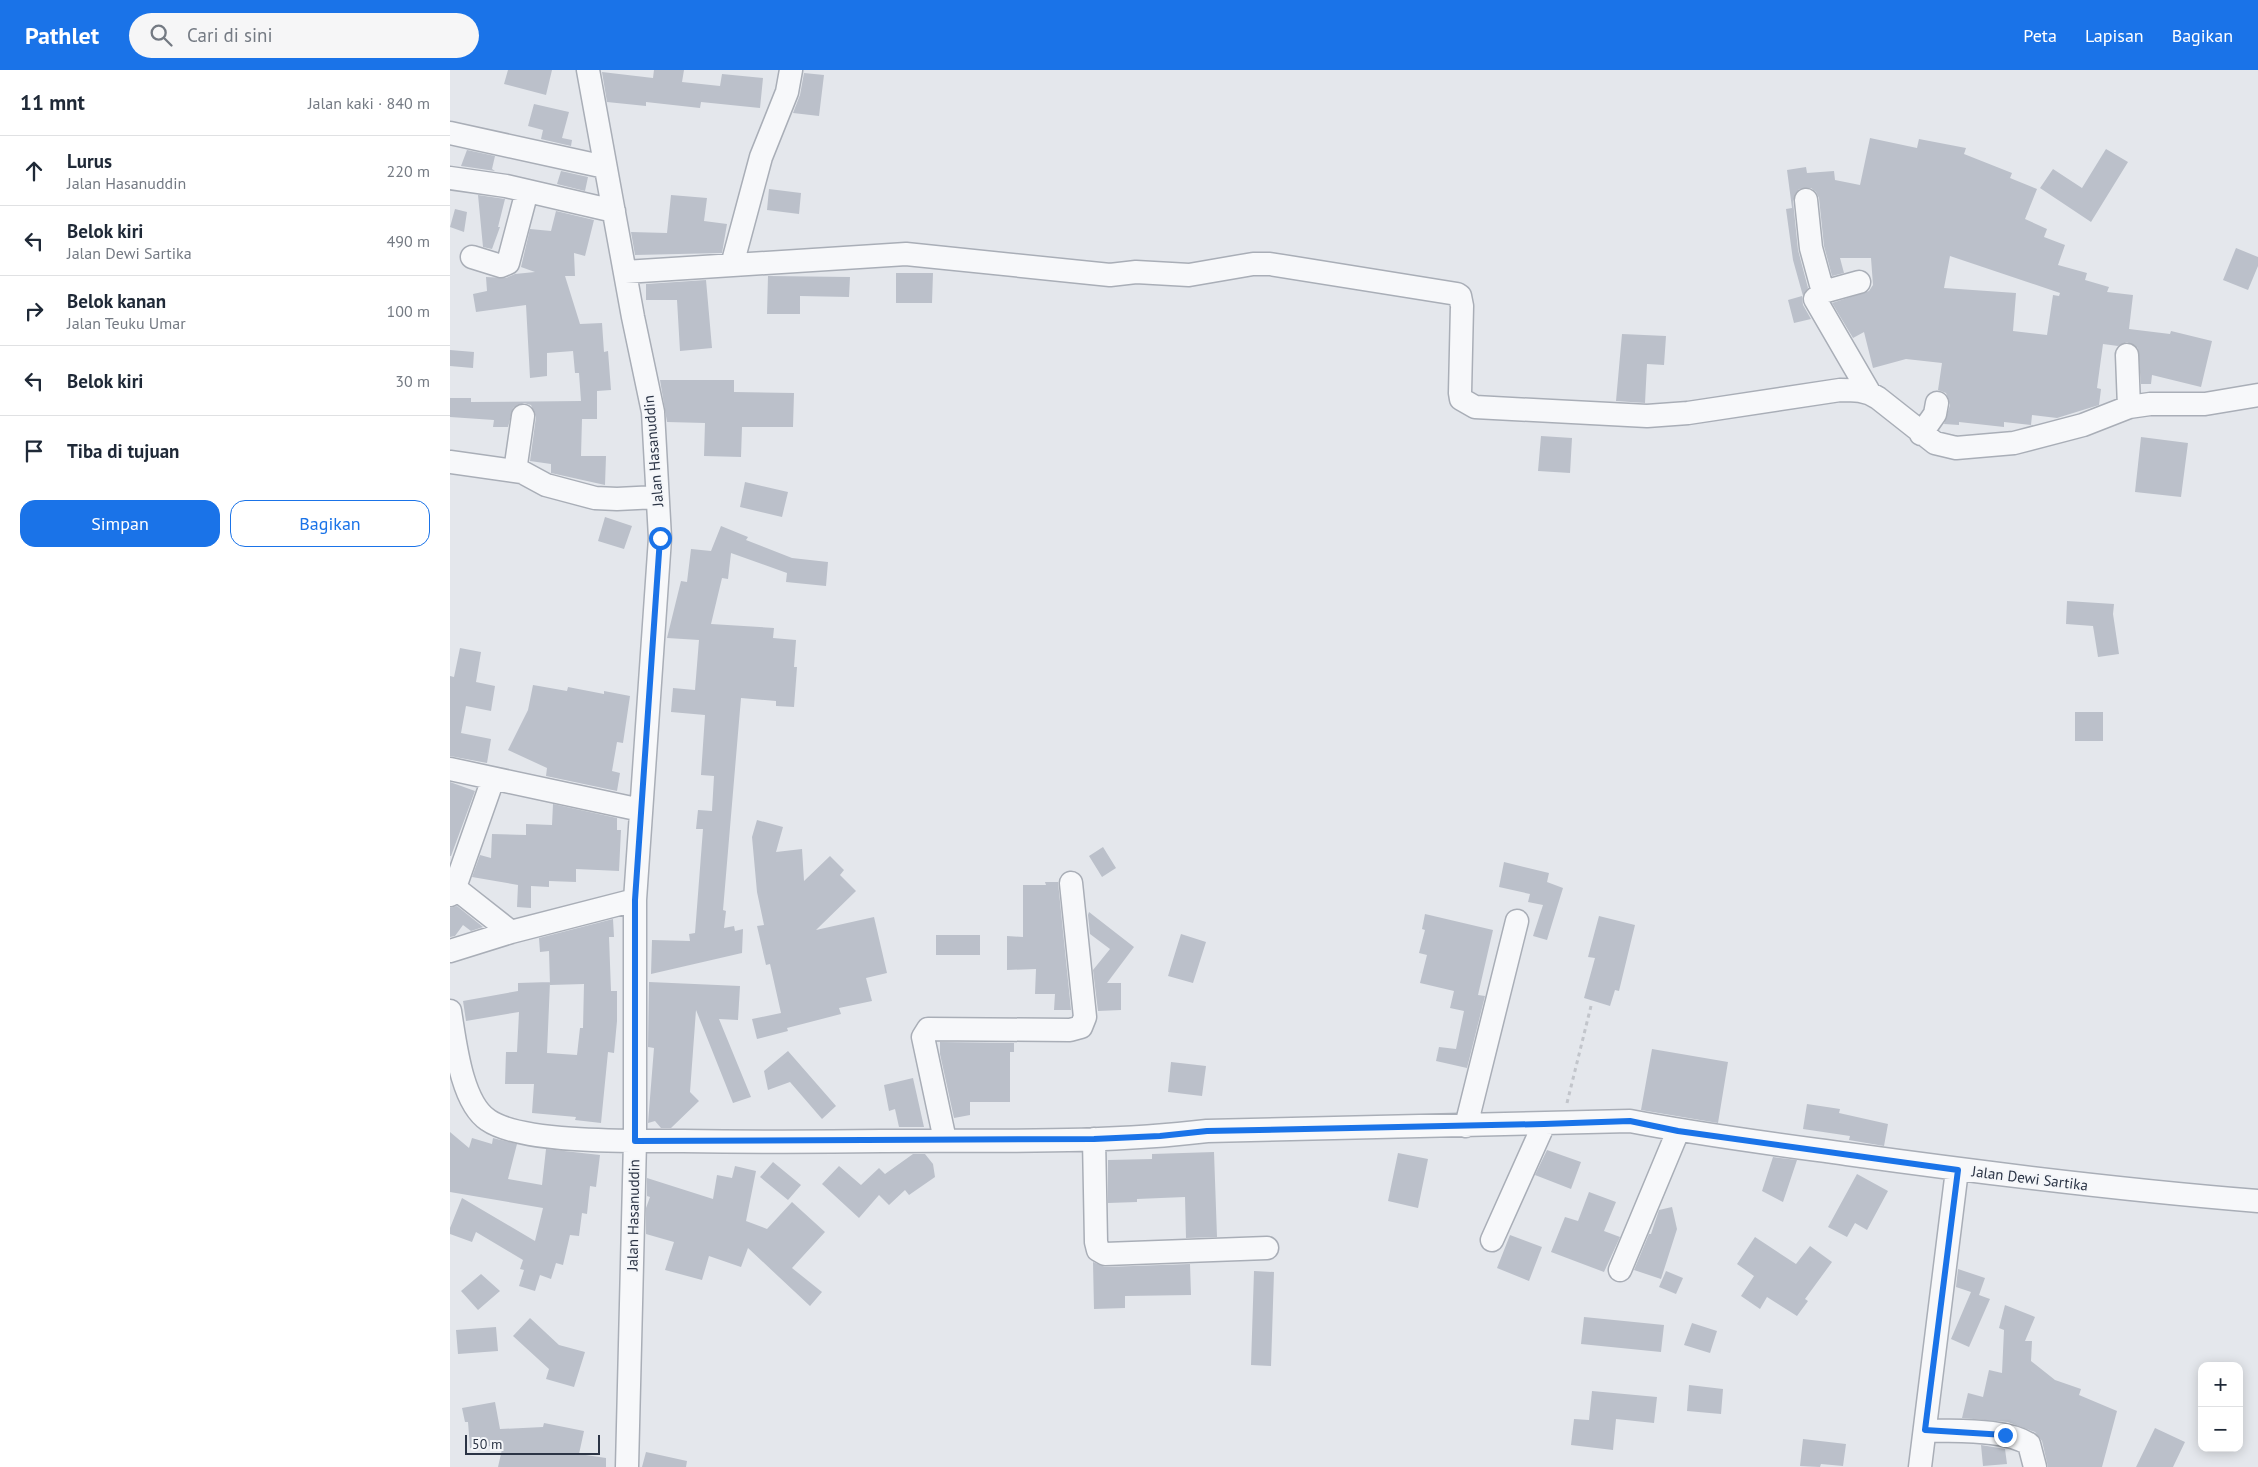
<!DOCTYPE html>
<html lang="id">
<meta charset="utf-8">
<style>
:root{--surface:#fff;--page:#f6f6f7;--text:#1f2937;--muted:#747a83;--line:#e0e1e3;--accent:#1a73e8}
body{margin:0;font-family:"PT Sans",sans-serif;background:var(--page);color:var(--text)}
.controls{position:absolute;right:15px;bottom:15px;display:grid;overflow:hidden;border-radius:10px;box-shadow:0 2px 12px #0003}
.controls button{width:45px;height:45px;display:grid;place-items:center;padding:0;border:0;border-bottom:1px solid var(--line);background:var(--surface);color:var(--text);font:25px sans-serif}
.scale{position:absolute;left:15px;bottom:12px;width:135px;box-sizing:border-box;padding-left:5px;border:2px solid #2b3445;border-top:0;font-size:14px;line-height:18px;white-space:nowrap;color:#2b3445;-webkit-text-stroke:4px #f4f6f9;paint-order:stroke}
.stop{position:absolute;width:15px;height:15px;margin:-11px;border:4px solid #1a73e8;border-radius:50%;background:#fff}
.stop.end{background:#1a73e8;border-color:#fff;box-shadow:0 1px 5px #0008}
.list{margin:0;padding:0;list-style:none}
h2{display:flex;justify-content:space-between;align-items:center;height:65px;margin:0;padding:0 20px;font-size:21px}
h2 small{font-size:16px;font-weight:400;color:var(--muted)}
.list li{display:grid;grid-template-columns:32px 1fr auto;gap:15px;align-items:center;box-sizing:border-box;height:70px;padding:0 20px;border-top:1px solid var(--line)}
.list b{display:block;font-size:19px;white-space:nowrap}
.list p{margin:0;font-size:16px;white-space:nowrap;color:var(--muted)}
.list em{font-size:16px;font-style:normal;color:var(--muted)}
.actions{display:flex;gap:10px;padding:15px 20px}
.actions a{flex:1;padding:11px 0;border:1px solid var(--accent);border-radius:15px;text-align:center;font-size:18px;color:var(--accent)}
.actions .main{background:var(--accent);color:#fff}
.icon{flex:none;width:28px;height:28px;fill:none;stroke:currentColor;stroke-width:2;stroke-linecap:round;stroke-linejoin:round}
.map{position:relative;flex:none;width:1808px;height:1397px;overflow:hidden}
header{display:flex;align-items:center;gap:30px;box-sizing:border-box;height:70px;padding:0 25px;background:var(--accent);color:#fff}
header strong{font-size:24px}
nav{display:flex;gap:28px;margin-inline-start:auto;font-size:18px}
.search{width:350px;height:45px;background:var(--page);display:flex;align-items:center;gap:12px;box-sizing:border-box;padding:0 18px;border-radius:28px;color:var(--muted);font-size:19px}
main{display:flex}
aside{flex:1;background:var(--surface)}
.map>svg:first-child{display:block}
</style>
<header>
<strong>Pathlet</strong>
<div class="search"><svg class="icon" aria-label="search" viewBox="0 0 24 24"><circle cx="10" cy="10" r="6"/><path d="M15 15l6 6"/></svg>Cari di sini</div>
<nav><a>Peta</a><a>Lapisan</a><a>Bagikan</a></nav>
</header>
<main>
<aside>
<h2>11 mnt<small>Jalan kaki · 840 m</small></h2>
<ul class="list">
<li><svg class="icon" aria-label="ahead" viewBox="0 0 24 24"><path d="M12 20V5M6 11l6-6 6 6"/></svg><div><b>Lurus</b><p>Jalan Hasanuddin</p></div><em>220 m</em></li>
<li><svg class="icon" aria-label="left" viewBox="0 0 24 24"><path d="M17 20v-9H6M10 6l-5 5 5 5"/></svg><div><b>Belok kiri</b><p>Jalan Dewi Sartika</p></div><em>490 m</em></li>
<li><svg class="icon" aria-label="right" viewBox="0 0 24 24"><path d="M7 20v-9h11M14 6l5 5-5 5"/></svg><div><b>Belok kanan</b><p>Jalan Teuku Umar</p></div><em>100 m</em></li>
<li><svg class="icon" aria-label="left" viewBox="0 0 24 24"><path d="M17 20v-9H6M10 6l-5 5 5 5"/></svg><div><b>Belok kiri</b></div><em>30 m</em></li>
<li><svg class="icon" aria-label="arrive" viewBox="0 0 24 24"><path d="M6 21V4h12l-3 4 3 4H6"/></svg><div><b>Tiba di tujuan</b></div></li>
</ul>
<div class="actions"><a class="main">Simpan</a><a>Bagikan</a></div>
</aside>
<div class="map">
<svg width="1808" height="1397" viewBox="0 0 1808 1397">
<rect width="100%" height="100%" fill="#e4e7ec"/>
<!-- building -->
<path fill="#bbc0ca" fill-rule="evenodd" d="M58 0H102L96 25 54 14Z
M204 0H234L232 12 270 16 272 4 313 8 310 38 251 32 250 38 196 32V36L157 32 152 2 203 8Z
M354 3 374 5 369 46 343 43 350 25Z
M84 34 119 42 112 68 122 70 121 76 91 69 93 60 78 56Z
M1420 68 1467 78 1469 69 1516 78 1514 84 1562 103 1560 108 1587 119 1575 149 1597 159 1594 167 1615 175 1608 195 1637 203 1635 210 1659 217 1657 222 1683 225 1679 259 1720 264 1721 261 1762 271 1751 317 1702 305 1701 314H1691L1688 278 1677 272 1668 276 1653 274 1647 318 1651 319 1649 335 1607 348 1582 345 1581 355 1554 352V357L1509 352V355L1494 354 1500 335 1496 323 1488 320 1492 293 1456 289 1423 298 1414 262 1403 268 1382 233 1419 221 1423 215 1421 188H1390L1394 203 1382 206 1374 176 1369 128 1366 122 1361 118 1349 119 1343 131 1348 180 1358 218 1353 226 1343 190 1336 139 1342 138 1337 100 1356 97 1357 103 1384 101 1385 110 1410 115ZM1500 186 1610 223 1609 226 1603 225 1597 265 1563 261 1566 223 1494 218Z
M1656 79 1678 92 1641 152 1590 118 1603 99 1632 118Z
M17 80 45 86 42 99 45 101 11 96Z
M111 101 138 107 135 121 107 114Z
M319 119 351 123 349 144 317 140Z
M28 125 55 129 48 157H50L42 179 33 177Z
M221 125 257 128 254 151 277 154 272 183 185 185 181 162 217 163Z
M5 139 17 142 14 162 0 157Z
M106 141 144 150 135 186 124 183 125 206H115L130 254 152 253 154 282 158 281 161 320 147 321V349H132L131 386H156L155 415 101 403V394L80 391 86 347 81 335 74 333 63 338 58 357H43L44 350 0 347V328H21V332L131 331 129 303H125L123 281 97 283V306L80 308 76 235 26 242 23 224 37 221 36 207 56 208 65 204 85 202 71 197 80 159 101 161Z
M1786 178 1808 187V196L1798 220 1773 210Z
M446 203H483L482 233H446Z
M318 206 400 207 399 227 350 226V244H317Z
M256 210 262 278 230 281 227 230H196V214Z
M1352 226 1353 235 1361 249 1344 253 1338 230Z
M1172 264 1216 266 1214 295 1197 294 1195 333 1166 331Z
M0 280 24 282 23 298 0 296Z
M210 310H284V322L344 323 343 357H292L291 387 254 386 255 353 217 352Z
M1091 366 1122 368 1120 403 1088 401Z
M1691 367 1738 373 1731 427 1685 422Z
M295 412 338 422 332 447 290 437Z
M155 447 182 456 174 479 148 471Z
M271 456 298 467 296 470 342 488 378 492 376 516 336 512 337 503 281 483 278 509 272 508 261 554 324 558 323 568 346 570 344 597H347L344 637 326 636V631L291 628 273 840 276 841 274 858 284 856 285 861 293 859 292 883 201 904 202 870 240 871 239 864 245 863 253 759H246L248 740 262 741 264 706 251 705 255 645 221 642 223 618 245 620 249 570 217 568 231 511 237 512 241 479 261 481Z
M1617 531 1664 534 1663 544 1669 584 1648 587 1643 556 1616 554Z
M10 578 31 582 26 612 45 616 41 641 16 636 11 663 41 669 37 693 0 686V606L4 607Z
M83 615 117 621 118 617 154 624V621L180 626 173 673 167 672 162 701 170 703 167 721 96 706 97 698 58 680 78 640Z
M1625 642H1653V671H1625Z
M0 712 25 721 1 786H0Z
M103 734 167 748V760H171L169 801 126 799V812L99 811V817L81 816V838L67 837 68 815 22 807 30 785 41 788 42 764 76 765V754L102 755Z
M307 750 333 757 326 782 352 779 354 811 380 786 394 800 390 805 406 821 366 860 424 847 437 903 416 908 422 931 389 938 391 944 337 958 338 961 307 969 302 949 331 943 320 894 316 895 307 856 314 855 307 822 302 767Z
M653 777 666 798 652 807 639 786Z
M1054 792 1099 803 1097 812 1113 818 1097 870 1083 866 1093 835 1078 832 1080 824 1049 817Z
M595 812H608L621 940H604L605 924H585L586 899 557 900V866L573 867V815H596Z
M7 836 33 857 21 861 13 855 5 866 0 867V838Z
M639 842 684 877 657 913H671V940L648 941 643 900 660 879 640 864 638 845Z
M975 844 1043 860 1028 925 1035 926 1017 998 986 991 989 977 1006 979 1014 941 1000 938 1004 921 970 913 977 885 969 883 975 860 972 859Z
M1149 846 1185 855 1169 921 1165 920 1160 936 1134 928 1145 888 1138 887Z
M163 849 164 867H159L161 921H167V951L164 983 158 982 151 1053 125 1050 126 1047 82 1043 84 1014H55L56 982H67L69 942 16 951 13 931 68 921V913L100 912 97 983 127 985 130 958H133L134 914 100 915 99 881 90 882 89 868Z
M731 864 756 872 743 913 718 906Z
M486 865H530V885H486Z
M199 912 290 916 288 950 269 949 301 1027 283 1033 246 940 240 1022 249 1031 221 1058H211L205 1051 198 1053 204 978 198 977Z
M490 972 564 973V982H560V1032H520V1045L504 1048 490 984Z
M1202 979 1278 992 1268 1053 1191 1040Z
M338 981 386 1036 372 1049 340 1012 318 1020 314 1001Z
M721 992 756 996 752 1026 718 1022Z
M463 1008 474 1057H449L445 1039 439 1041 434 1015Z
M1357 1034 1390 1039 1389 1043 1438 1054 1434 1076 1399 1070 1400 1066 1353 1059Z
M0 1062 19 1078 22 1068 42 1074 43 1068 67 1074 58 1109 92 1115 96 1079 150 1085 146 1117 140 1116 137 1144 132 1143 129 1166 120 1165 113 1195 106 1193 101 1209 90 1205 85 1221 69 1216 74 1200 70 1199 73 1190 26 1162 22 1172 0 1164V1158L12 1128 85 1171 93 1138 0 1122Z
M1097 1080 1131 1092 1121 1119 1085 1105Z
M764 1082 767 1167 736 1168 735 1127 687 1129V1132L658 1133V1090L702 1089V1084Z
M948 1083 978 1089 968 1138 938 1131Z
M463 1084H475L483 1094 485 1107 459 1125 455 1120 439 1135 429 1125 409 1148 372 1114 389 1096 411 1115 429 1098 435 1104Z
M1323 1087 1347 1090 1333 1132 1312 1121Z
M323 1092 351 1115 338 1130 310 1107Z
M285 1096 306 1101 296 1151 317 1159 342 1132 375 1162 342 1198 372 1222 360 1236 298 1178 291 1197 259 1186 252 1210 215 1200 224 1172 196 1164V1138L200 1127 197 1126V1108L263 1129 267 1105 282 1108Z
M1407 1104 1438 1121 1417 1160 1405 1153 1397 1167 1378 1157Z
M1139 1122 1166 1132 1154 1161 1170 1167 1154 1202 1101 1182 1115 1147 1128 1151Z
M1222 1137 1227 1159 1211 1209 1184 1200 1199 1164H1201L1209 1140Z
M1060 1165 1092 1177 1079 1211 1047 1198Z
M1305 1167 1346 1194 1360 1176 1382 1192 1355 1229 1358 1231 1347 1246 1317 1227 1310 1239 1291 1226 1304 1206 1287 1194Z
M643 1192 655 1197 740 1194 741 1225 675 1226V1238L644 1239Z
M1508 1199 1535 1208 1529 1225 1540 1229 1519 1277 1501 1269 1521 1222 1506 1217Z
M804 1201 824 1202 821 1296 801 1295Z
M1216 1201 1233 1208 1226 1224 1209 1217Z
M31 1204 50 1221 28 1240 11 1221Z
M1555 1235 1585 1247 1575 1271H1582L1581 1291 1605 1310 1631 1319 1629 1325 1667 1341 1652 1397H1598L1592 1371 1585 1362 1558 1352 1512 1348 1518 1323 1533 1327 1539 1300 1552 1303 1554 1260 1549 1258Z
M1134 1247 1214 1255 1211 1282 1131 1274Z
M80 1248 109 1275 135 1282 124 1317 96 1309 99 1299 63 1266Z
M1242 1253 1267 1261 1260 1283 1234 1275Z
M46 1257 48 1281 8 1284 6 1260Z
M1239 1315 1273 1319 1271 1344 1237 1341Z
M1142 1321 1207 1327 1204 1353 1166 1349 1163 1380 1121 1375 1124 1349 1139 1350Z
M45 1332 50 1359 93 1357 94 1353 134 1361 129 1384 156 1388V1397H48L53 1375 20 1378 18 1352H15L12 1338Z
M1705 1358 1735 1372 1723 1397H1686Z
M1353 1369 1396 1374 1393 1396 1371 1394 1370 1397 1350 1396Z
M1531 1375 1555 1379 1557 1394 1533 1396Z
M196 1382 237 1391 236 1397H192Z"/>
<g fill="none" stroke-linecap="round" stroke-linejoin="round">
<!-- minor casing -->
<g stroke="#a9aeb7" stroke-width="25">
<path id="minor" d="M138 0 183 247 203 342 210 468 185 830V1071L177 1397
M0 63 155 97
M0 108 56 116 164 141
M1356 130 1361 178 1373 222
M22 187 51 196 58 193 77 121
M282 195 311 87 337 22 341 0
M175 202 456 184 660 205 686 202 739 205 803 194H820L1007 224 1010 226 1012 236 1010 323 1011 329 1025 337 1197 346 1238 343 1390 320C1404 320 1416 320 1428 328L1485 373 1506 378 1564 373 1633 355 1679 337 1700 334H1755L1808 325
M1409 212 1373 222 1365 229 1419 322
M1677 285 1679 337
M1471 364 1485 344 1487 333
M0 392 72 402 96 415 145 428 167 429 207 427
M65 401 73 346
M0 699 191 740
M0 814 61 862
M0 825 5 817 43 709
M0 881 61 862 185 830
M0 941C5 971 11 1032 38 1050 72 1074 189 1071 233 1071 300 1072 366 1072 432 1071 540 1070 649 1074 757 1061L1180 1051C1252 1065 1324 1074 1397 1084 1534 1103 1671 1120 1808 1131
M1016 1056 1067 851
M644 1069 646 1172 648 1180 655 1184 817 1178
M495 1070 473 967 478 959 620 960 631 957 635 947 621 813
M1042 1170 1094 1054
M1170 1200 1228 1061
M1475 1360C1505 1362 1553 1358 1579 1374L1585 1397
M1470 1397 1507 1100"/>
</g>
<!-- path -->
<path stroke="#c2c5cb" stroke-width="3" stroke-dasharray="4 4" stroke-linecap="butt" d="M1117 1033 1141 936"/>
<!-- minor -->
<use href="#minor" stroke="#f7f8fa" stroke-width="22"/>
</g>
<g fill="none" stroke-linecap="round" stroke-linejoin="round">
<!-- route -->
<path stroke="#1a73e8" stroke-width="6" d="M210 468 185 830V1071L644 1069 710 1066 757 1061 1094 1054 1180 1051 1228 1061 1508 1100 1475 1360 1555 1365"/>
</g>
<g text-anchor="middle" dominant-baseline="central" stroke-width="4" stroke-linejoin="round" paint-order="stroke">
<!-- street labels -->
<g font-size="15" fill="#2b3445" stroke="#f4f6f9">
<text transform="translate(203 381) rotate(-95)">Jalan Hasanuddin</text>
<text transform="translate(1580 1108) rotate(7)">Jalan Dewi Sartika</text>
<text transform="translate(183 1145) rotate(-89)">Jalan Hasanuddin</text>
</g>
</g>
</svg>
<div class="controls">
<button>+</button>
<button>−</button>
</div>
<div class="scale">50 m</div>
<div class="stop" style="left:210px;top:468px"></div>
<div class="stop end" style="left:1555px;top:1365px"></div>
</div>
</main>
